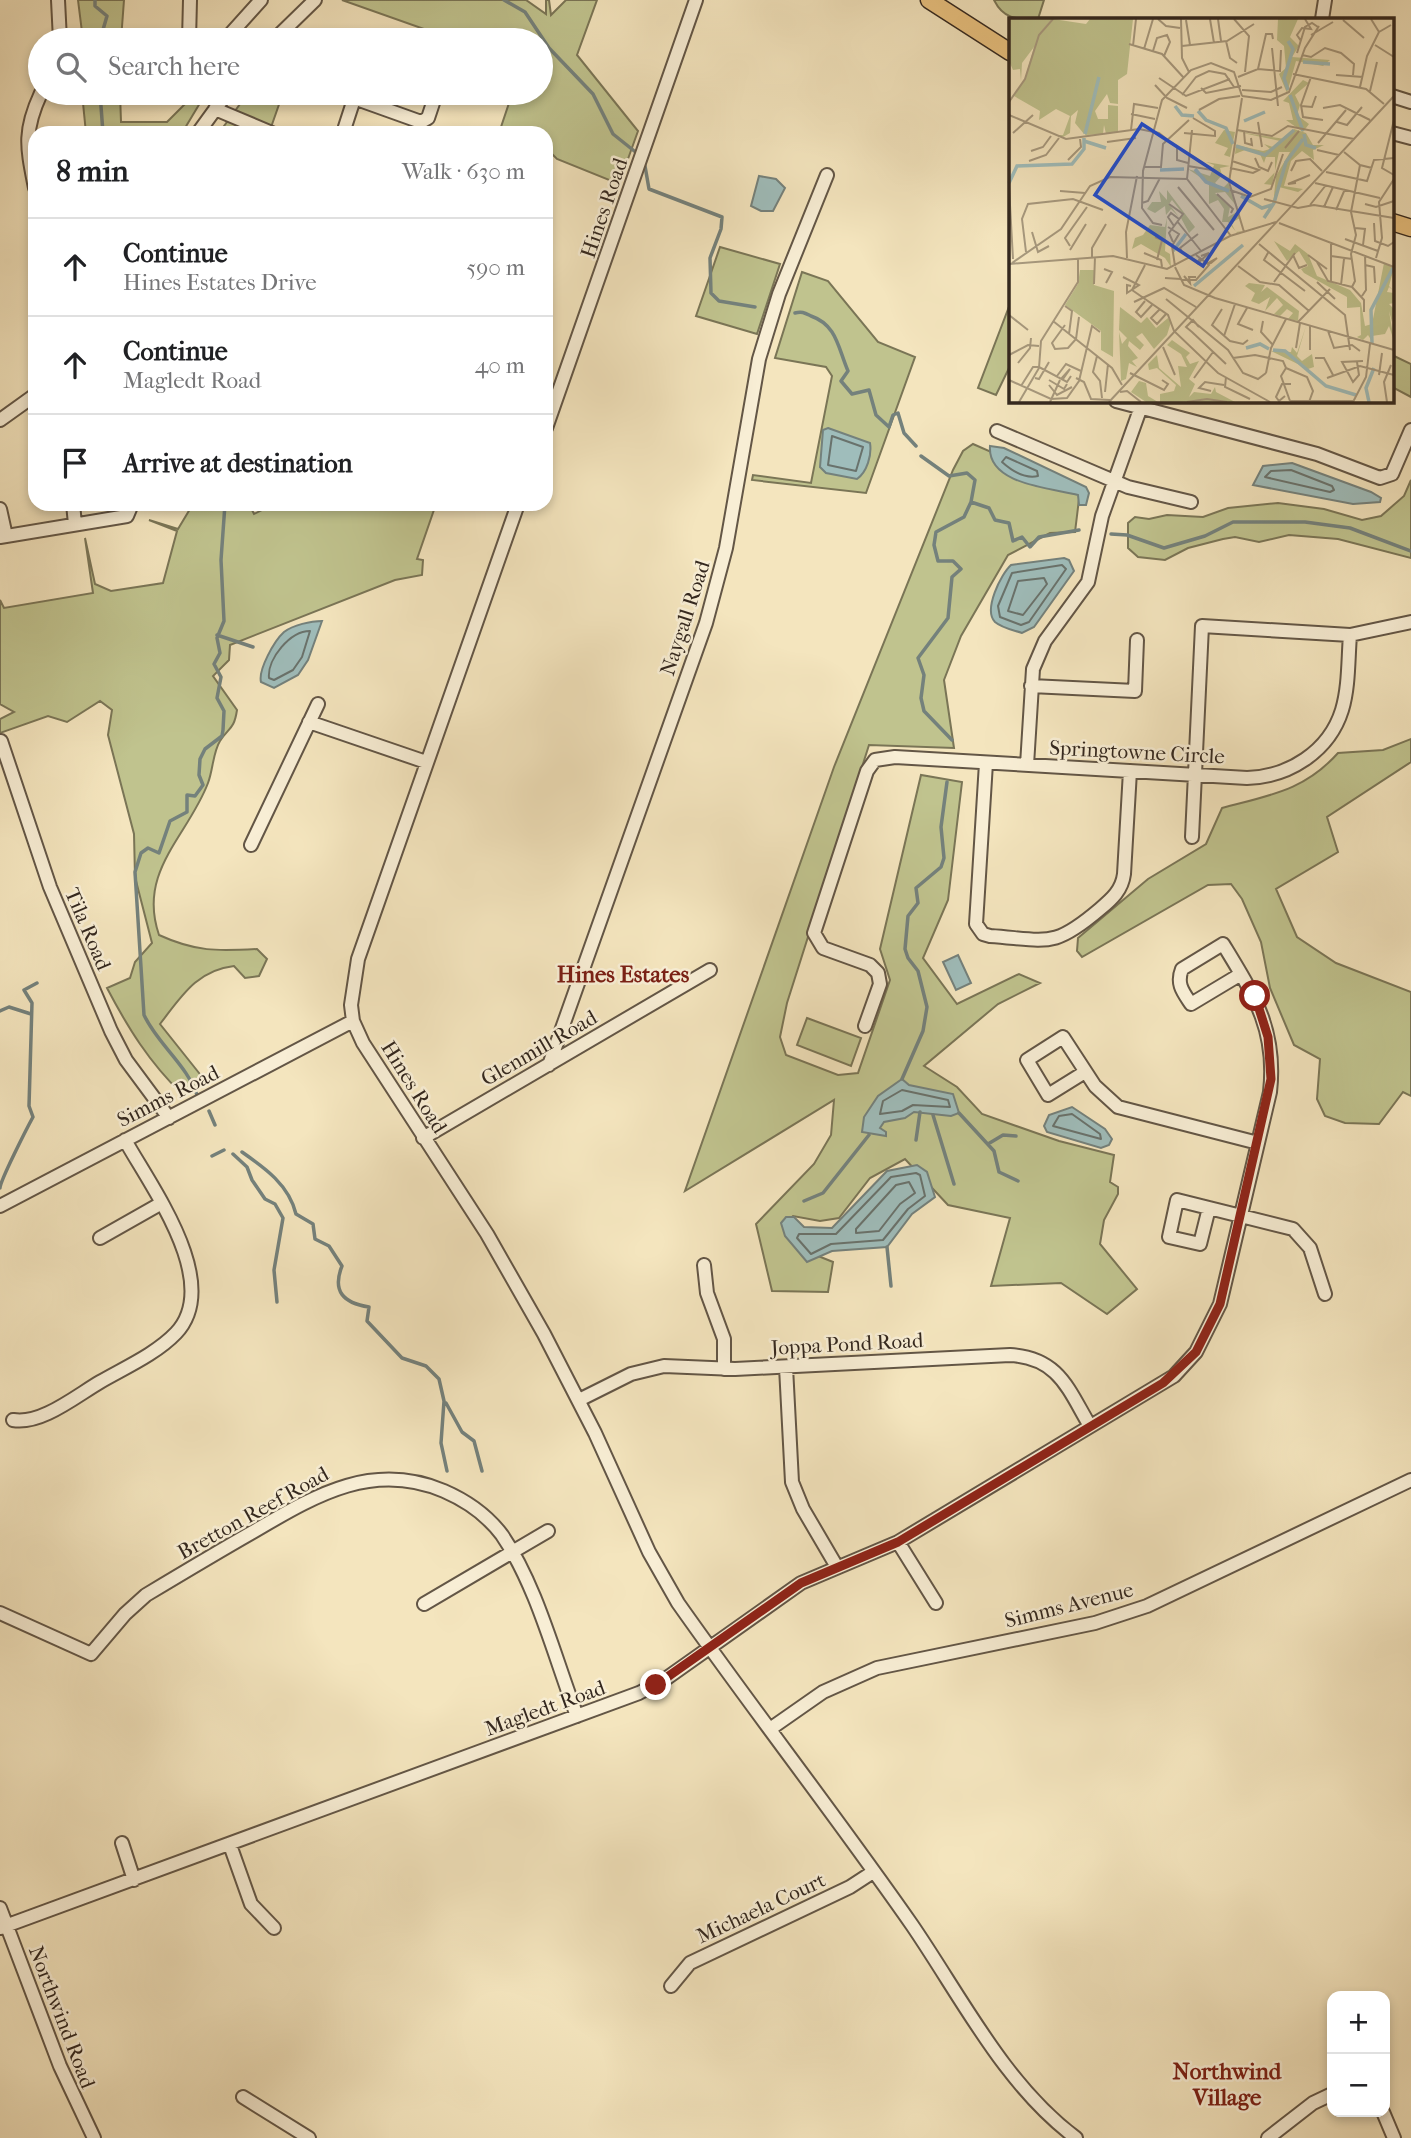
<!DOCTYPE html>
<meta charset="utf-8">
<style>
:root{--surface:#fff;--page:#f2f2f2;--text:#202124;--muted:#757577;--line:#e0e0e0}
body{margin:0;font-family:"IM FELL French Canon",serif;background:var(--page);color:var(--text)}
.controls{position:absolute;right:21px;bottom:21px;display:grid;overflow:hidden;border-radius:14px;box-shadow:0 4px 10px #0003}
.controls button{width:63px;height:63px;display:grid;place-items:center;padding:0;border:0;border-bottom:2px solid var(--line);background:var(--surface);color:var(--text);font:35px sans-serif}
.stop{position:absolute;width:21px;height:21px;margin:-16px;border:5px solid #8f2418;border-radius:50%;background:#fff}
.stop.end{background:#8f2418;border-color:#fff;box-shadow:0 2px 7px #0008}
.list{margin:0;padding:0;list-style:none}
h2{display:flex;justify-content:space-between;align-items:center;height:91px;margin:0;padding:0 28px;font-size:30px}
h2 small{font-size:23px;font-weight:400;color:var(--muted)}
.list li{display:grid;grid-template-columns:46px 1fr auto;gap:21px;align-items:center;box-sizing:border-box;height:98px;padding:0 28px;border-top:2px solid var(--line)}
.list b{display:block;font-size:26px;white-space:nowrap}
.list p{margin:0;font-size:23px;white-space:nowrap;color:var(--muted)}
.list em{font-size:23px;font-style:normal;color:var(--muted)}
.icon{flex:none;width:38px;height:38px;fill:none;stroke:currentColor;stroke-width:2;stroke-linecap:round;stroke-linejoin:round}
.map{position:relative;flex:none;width:1411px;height:2138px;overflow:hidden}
.search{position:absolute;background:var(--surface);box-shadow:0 4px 10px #0003;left:28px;top:28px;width:525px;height:77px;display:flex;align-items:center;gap:18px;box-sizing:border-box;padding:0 24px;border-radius:38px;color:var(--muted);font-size:26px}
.panel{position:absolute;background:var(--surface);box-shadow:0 4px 10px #0003;left:28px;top:126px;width:525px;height:385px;border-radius:21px}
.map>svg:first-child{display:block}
</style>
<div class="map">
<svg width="1411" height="2138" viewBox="0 0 1411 2138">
<rect width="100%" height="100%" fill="#f4e5be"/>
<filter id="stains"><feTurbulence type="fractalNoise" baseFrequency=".00286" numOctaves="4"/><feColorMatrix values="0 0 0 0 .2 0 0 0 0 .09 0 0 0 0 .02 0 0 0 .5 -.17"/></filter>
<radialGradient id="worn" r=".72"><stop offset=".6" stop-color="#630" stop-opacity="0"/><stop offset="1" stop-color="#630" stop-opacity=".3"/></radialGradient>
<!-- green -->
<path fill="#c0c38e" stroke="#7a7556" stroke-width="2" d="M78 0H124L121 40H83Z
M342 0H526L546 14V0H549L551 15 566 0H597L577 55 638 131 619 184 557 159 546 148V133H499L509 103 506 93H541V40H455Z
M994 0H1044L1038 19C1017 19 1004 20 994 0Z
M82 93H120L121 122H167L196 93H206L182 133H86Z
M248 93H283L269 133H219Z
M720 247 780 264 757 334 696 316Z
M802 272 828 281 878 342 915 357 866 493 752 480 753 475 811 483 832 376 826 367 775 358Z
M1010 304V366L996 395 978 388Z
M1392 355 1411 364V397L1392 387Z
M973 444 1080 491 1075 532 1050 533 1008 555 961 636 944 680 954 748 869 745 787 1003 780 1037 786 1055 838 1075 858 1073 890 980 880 949 921 775 962 782 948 900 923 958 957 1004 1019 974 1040 983 998 1004 924 1066 957 1087 982 1114 1059 1141 1114 1155 1110 1182 1118 1187V1194L1104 1220 1100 1244 1137 1289 1107 1314 1061 1283 991 1286 1010 1218 948 1205 905 1159 870 1178 839 1218 820 1221 793 1216 783 1226 803 1250 833 1262 828 1292 772 1291 756 1224 814 1164 831 1135 834 1100 685 1191 834 767 953 470 963 451Z
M1411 480V558L1338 539 1289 535 1259 542 1235 537 1223 539 1188 548 1165 560 1138 557 1128 548V523L1135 517 1149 519 1167 515 1203 517 1228 508 1278 503 1324 509 1362 520 1381 516 1404 496Z
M193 504H249L254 514 274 504H436L417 559 423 560 422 575 395 580 230 645 229 660 213 676 237 710C234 730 229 727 220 741 213 752 213 770 208 783 188 836 137 871 159 935 196 952 217 951 257 949L267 959 259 976 245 978 234 966C197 970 181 997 160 1024L207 1083 182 1094C149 1062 128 1028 107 988L130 978 135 962 152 943 135 877 134 834 108 735 112 710 100 701 67 722 48 716 0 733V719L14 712 0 704V600L4 608 93 593 85 538 95 584 111 591 163 583 177 531 149 520 178 529Z
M1411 739V762L1327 817 1338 852 1276 889 1297 937 1336 963 1411 992V1096L1403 1092 1379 1124 1345 1123 1325 1116 1317 1099 1320 1059 1294 1045 1270 988 1261 942 1242 899 1231 884 1208 885 1082 957 1077 951 1078 938 1148 879 1206 844 1222 808C1270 795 1304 791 1338 753L1383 750Z
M807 1018 861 1038 851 1066 797 1045Z"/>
<!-- water -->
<path fill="#9fbdbb" stroke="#74817c" stroke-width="2" d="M759 176 776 179 785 188 773 211H761L751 206Z
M828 428 870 443C872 455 867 472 857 479L826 473 820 467 823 430Z
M990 446 1004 448 1086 487 1089 493 1086 505H1079L1078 495C1052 488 987 485 990 446Z
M1292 463 1371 492 1381 498 1380 502 1353 504 1253 485 1263 466Z
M1064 558 1069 560 1074 571 1034 627 1022 633C1013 630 1002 628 995 622 983 610 1001 574 1011 565Z
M322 621 308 660 298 675 274 688 261 682C258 670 274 641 284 632 293 625 311 621 322 621Z
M958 955 971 983 956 990 943 962Z
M902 1079 909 1085 953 1094 959 1113 951 1116 914 1112 905 1118 884 1122 880 1128 886 1132V1136L862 1132 864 1117 878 1096Z
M1072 1107 1105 1129 1112 1139 1109 1145 1101 1148 1047 1132 1044 1126 1049 1115Z
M917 1165 927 1172 935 1197 912 1214 887 1247 832 1251 807 1262 785 1236 781 1223 786 1217H794L804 1227 832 1228 887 1171Z"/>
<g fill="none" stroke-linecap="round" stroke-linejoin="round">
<!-- shore -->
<path stroke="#69726c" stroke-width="2" d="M832 436 863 447 856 471 828 465Z
M1006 457 1037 471 1038 476C1025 479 1012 471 1002 462Z
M1291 470 1332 486 1334 490 1330 492 1265 477 1271 471Z
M1062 565 1066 569 1029 622 1021 625 1000 617 998 606 1012 573Z
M1044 578 1047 584 1023 615 1008 611 1018 581Z
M310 631 302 657 293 670 274 680 269 678C267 659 290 631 310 631Z
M902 1090 948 1100 950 1107 913 1105 902 1111 880 1114 883 1101Z
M1072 1114 1100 1134 1101 1139 1053 1126 1059 1116Z
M916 1173 920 1175 925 1196 908 1209 883 1240 831 1244 811 1254 797 1238 799 1234H836L891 1177Z
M909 1182 915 1193 900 1204 879 1231 856 1233V1229L896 1185Z"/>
<!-- stream -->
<path stroke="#74817c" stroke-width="3.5" d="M95 0V6L107 16 100 40
M504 0 525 12 549 48 593 94 613 134 638 154
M100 93 103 133
M645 166 649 189 722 217 721 229 710 258 711 293 719 301 755 307
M795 313C802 311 805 313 811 316 837 325 838 348 848 371L841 381 852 394 869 390 876 415 889 427 893 415 898 413 904 433 916 446
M921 456 949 476 967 473 975 480 971 502 964 517 936 532 934 545 938 561H953L961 569 952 577 948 618 918 658 924 675 921 698 924 711 952 740
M971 502 989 508 995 520 1009 523 1013 541 1022 537 1030 547 1039 537 1079 530
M1111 534 1127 535 1164 548 1205 536 1233 522H1305L1350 528 1411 551
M217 635 253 647
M0 1011 9 1007 31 1014
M902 1079 923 1031 927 1007 918 971 908 958 905 949 908 916 918 903 916 888 941 867 944 858 941 827 947 782
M198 1098C188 1065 158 1045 144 1015L135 872 141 853 148 848 159 853 170 821 187 812V795L195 796 203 785 199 775 200 759 205 749 222 736 223 730 224 711 217 698 221 677 214 664 220 653 217 638 224 621 221 560 225 504
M209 1111 215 1125
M959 1113 994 1151 999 1172 1018 1181
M933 1115 954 1184
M916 1140 920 1112
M988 1144 1003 1135 1016 1136
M242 1152C265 1168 289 1185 296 1214L313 1224 315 1239 329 1246 342 1266C332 1291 343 1303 369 1307L367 1321 402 1358 426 1366 439 1379 444 1401 441 1443 447 1471
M233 1154 247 1167 252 1180 265 1199 275 1204 283 1218 274 1270 277 1302
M212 1156 224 1150
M0 1188C0 1181 27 1128 33 1117L29 1106 32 1003 24 990 37 983
M804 1201 823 1193 869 1135
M887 1247 891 1286
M446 1403 462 1432 474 1441 482 1471"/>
<!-- minor casing -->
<g stroke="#635646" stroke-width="16">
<path id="minor" d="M58 0 60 40
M1322 19 1325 0
M189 40 190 0
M225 40 261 0
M274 40 315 0
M1392 96 1411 102
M354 98 421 122 428 118 435 97 425 93
M215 109 272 133
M198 133 227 93
M343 133 356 93
M1392 133 1411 138
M35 188C27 147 23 132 41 93
M1116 401 1317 454 1380 478 1392 474 1411 430
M0 420 35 395
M546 428 696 0
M997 431 1128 487 1191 502
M73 504 75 524
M518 504 358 959 351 1005 353 1021 363 1043 487 1234 544 1334 595 1433 649 1552 678 1603C754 1711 836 1816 912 1925 962 1998 1004 2084 1076 2138
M0 509 6 536
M0 537 127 516 132 504
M1031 686 1135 691 1137 640
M309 722 426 762
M1 741 50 887 111 1031 126 1060 169 1118
M986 763 976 924 983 934 990 936C1048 940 1053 949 1100 909 1112 899 1122 890 1124 874L1130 771
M1027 765 1033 669 1045 641 1088 582 1102 516 1143 401
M1192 837 1202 626 1350 635 1411 622
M251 845 318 704
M865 1026 880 984 878 973 870 965 823 948 814 933 867 771 875 760 895 757 1247 778C1288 777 1329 752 1342 710 1349 687 1348 660 1350 635
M549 1065 706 623 726 548 759 359 779 294 827 175
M1085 1072 1048 1095 1027 1060 1063 1037 1095 1086 1118 1107 1258 1143
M423 1138 710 970
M0 1206 353 1021
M1209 1208 1200 1244 1169 1237 1177 1200 1293 1229 1310 1248 1325 1294
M100 1238 160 1204
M704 1265 707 1293 724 1339V1369
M786 1367 792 1482 803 1509 837 1567
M579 1400 631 1374 664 1366 735 1369 1010 1355C1059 1358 1068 1389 1090 1426
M13 1420C41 1425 76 1396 100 1382 124 1368 156 1354 176 1333 223 1283 151 1187 125 1140
M898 1542 936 1603
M424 1604 548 1531
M0 1613 91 1654 125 1614 146 1595C181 1574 216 1553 251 1533 313 1497 371 1460 444 1491 467 1501 487 1515 502 1535 537 1586 555 1659 577 1716
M770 1729 823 1692 877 1668 1095 1623 1147 1606 1411 1480
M122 1843 134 1880
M230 1845 251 1904 274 1928
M0 1908 60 2066 94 2138
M0 1928 639 1693 664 1680 801 1583 898 1542 1174 1376 1196 1352 1220 1304 1270 1092C1277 1030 1254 995 1223 944L1182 969C1176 984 1183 992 1191 1004L1241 974
M671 1986 690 1963 850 1887 873 1872
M243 2097 309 2138
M1383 2112 1394 2138
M1268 2138 1313 2103 1332 2094"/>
</g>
<!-- major casing -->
<g stroke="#33271e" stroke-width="19">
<path id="major" d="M929 0 1010 52
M1392 222 1411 228"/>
</g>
<!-- minor -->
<use href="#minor" stroke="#f8eed5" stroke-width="12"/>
<!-- major -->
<use href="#major" stroke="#eac27f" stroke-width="16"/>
</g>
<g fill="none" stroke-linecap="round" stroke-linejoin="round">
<!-- route -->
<path stroke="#8f2418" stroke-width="9" d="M656 1685 801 1583 898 1542 1163 1383 1196 1352 1220 1304 1271 1079 1268 1037 1255 996"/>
</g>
<g text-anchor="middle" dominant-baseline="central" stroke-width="5" stroke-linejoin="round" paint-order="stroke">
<!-- street labels -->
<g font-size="21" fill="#33271e" stroke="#f8eed5">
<text transform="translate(604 208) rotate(-71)">Hines Road</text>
<text transform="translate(685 618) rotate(-72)">Naygall Road</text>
<text transform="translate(1137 752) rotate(3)">Springtowne Circle</text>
<text transform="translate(88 929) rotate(67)">Tila Road</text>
<text transform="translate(539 1048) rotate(-30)">Glenmill Road</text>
<text transform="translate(414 1087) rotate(58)">Hines Road</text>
<text transform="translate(168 1096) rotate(-27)">Simms Road</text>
<text transform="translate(847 1344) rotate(-3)">Joppa Pond Road</text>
<text transform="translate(253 1513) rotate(-29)">Bretton Reef Road</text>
<text transform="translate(1069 1605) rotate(-14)">Simms Avenue</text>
<text transform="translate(545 1708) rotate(-20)">Magledt Road</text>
<text transform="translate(761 1908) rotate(-25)">Michaela Court</text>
<text transform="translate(62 2017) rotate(69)">Northwind Road</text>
</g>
<!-- neighbourhood labels -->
<g font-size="23" font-weight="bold" fill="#7a1f14" stroke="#f8eed5">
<text x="623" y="974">Hines Estates</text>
<text x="1227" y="2071">Northwind<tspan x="1227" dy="26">Village</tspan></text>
</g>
</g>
<!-- overview -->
<g transform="translate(1009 18)">
<rect width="385" height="385" fill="#f4e5be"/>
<path d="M0 1H43L30 16 44 1 77 6 81 1H124L118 56 109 62V86L101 85 98 76 86 93 89 101H99V87L109 88V114L97 116 95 107 94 116 76 117 86 76 75 116 66 105 69 92 62 98 61 115 54 119 46 117H54L61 98 47 91 30 102 31 93 5 78 16 60 25 29 13 45 12 63 11 51 4 52 0 43ZM269 1H289L281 19 290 28 283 39 321 42 314 48 287 43 278 75 270 56 277 50 275 28 268 22ZM294 62 300 65 286 77 291 87 288 97 300 106 294 114 277 102H284L280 85 274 83ZM285 111 297 115 304 127H315L304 132 305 142 293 133 282 143 275 168 294 171 289 174 270 169 264 188 267 158 281 134H270L263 167 255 166 266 154V139H257L255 145 251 136 236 132 226 136 227 127 254 133 261 131 255 126 264 129 271 123 229 114 276 121ZM215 112 226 114 221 139 215 137 219 130 206 125ZM197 144 221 148 211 150 213 157 206 165 213 171 219 165 229 190 216 174 206 175 221 189 219 199 230 193 231 200 222 205 227 214 234 213 228 215 219 204H213L215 191 209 182 200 186V165L179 151 201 158 205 147ZM158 172 186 209 180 215 172 200 174 196 163 182 160 186 170 199 162 191 157 197 156 188 146 195 138 191 143 184H152L150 173 158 182ZM158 200 156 233 161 236 162 249 156 240 132 226 123 231 126 220 134 217 141 207 156 209ZM265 223 281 233 286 226 299 236 308 258 341 272 352 285 356 308 363 306 375 245 385 250 380 268 385 273 380 269 378 274 385 275V285L380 286 385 291 383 304 380 293 385 323 380 308 376 316 363 318 364 325 359 317 354 322 348 319 352 317 351 289 338 290V279L295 255 292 251 299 248 290 233 278 243ZM71 252H85V267L105 273 104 339 92 332V313L56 287 69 266ZM240 265 256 267 252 274 258 269 290 293 289 303 279 301 284 295 278 291 271 298 265 296 274 287 268 280 256 293 261 279 250 286 242 283 246 275 236 268ZM111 289 132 305 138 299 147 310 159 300 162 304 158 317 145 331 133 315 127 319 135 327 131 332 120 323 119 328 129 340 123 343 128 349 120 345 117 361 112 363 110 314 113 326 118 320 110 312ZM297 308 288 338 293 343 303 336 305 349 299 351 262 333 282 334 283 329 288 335ZM163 322 181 335 177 339 181 346 190 343 180 361 186 366 180 379 185 374 202 376 206 369 207 374 226 384H151V376L165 373 167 367 148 350 140 352 139 346 148 337 150 350 172 369 169 348 178 349 172 336 158 327ZM130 363 137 365 139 378 149 384H137L122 374Z" fill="#c0c38e"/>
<path fill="none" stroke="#9fbdbb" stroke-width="3.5" d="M294 44 321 46M279 72 275 60 284 31 279 23M281 77 294 113M166 88 173 97 185 98M189 93 197 102 217 110 224 126M235 103 256 94M76 116 90 59M295 116 297 127 307 130M75 123 97 130M227 128 256 137 285 112M186 151 197 164 220 173M151 152 175 151M0 165 8 148 63 146 75 131V120M232 178 253 190 263 187M255 200 265 185 277 144 294 121M164 233 177 216M185 268 234 227M363 325 362 292 384 250M237 330 251 326 260 331M264 332 276 333 317 368 347 377M360 384 357 370 365 350"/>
<path fill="none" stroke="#a7997e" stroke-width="2" d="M149 1 157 8 171 10M172 1 173 40 180 54M201 1 205 25M209 1 212 23M225 1 240 18 236 54M362 1 370 14 382 7M177 2 181 27M334 2 355 20M302 17 324 4M217 23 221 40 228 45M292 23 288 17 293 10 302 11 296 1M120 26 153 36 175 60M366 27 385 39M124 28 127 1M173 28 218 23 245 6M263 30 269 88M135 31 144 1M144 33 148 20 158 17 161 24 155 38M288 35 296 9 303 5 309 9M293 37 302 39 316 30 332 35 345 46 344 57M249 51 257 16H263L264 21M284 56 357 71 375 86M327 57 354 59M229 59 249 51 271 53 272 32M302 59 292 87 294 99 314 102M150 60 177 78 221 61M146 67 158 80 178 90M351 69 358 38 370 14M192 70 197 75 232 68M233 72 262 74 273 69M361 73 368 44M173 77 187 59 200 53 216 56 225 69M233 78 262 82 280 74 296 30 310 8M233 80 220 164 235 214M0 84 16 61 30 17 44 1M292 88 303 89 307 78M314 90 331 87 361 102M190 92 210 81 231 78M122 96 146 101M0 97 57 121 130 111 150 115 160 123M385 102 373 150 385 157M249 104 253 129M328 104 338 107 353 89M122 112 125 86 149 90M228 112 263 118 279 108 345 121M235 113 236 125 243 127 242 120M4 115 24 97M175 115 206 118V113L184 100M98 124 127 120M309 125 337 92M168 130V142L179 145M276 130 290 113M308 132 330 137M22 133 34 129 42 118M335 134 351 147 363 150M246 140 250 149 259 153 263 144M59 142 72 129 71 121M20 143 37 137 50 120M179 148 203 152M135 149H152L154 126 180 102M221 150 244 155 250 152 223 143M282 153 287 143 301 141 313 153M317 154 358 163 365 142 385 140M178 161 183 112M287 165 279 166 301 157M306 165 371 180M0 169 4 241M169 169 205 212M221 172 241 179 262 171 274 136M51 173 76 175M208 176 224 191 222 195M255 181 289 190 305 187 385 200M133 185 139 183 151 160M160 186 174 196 160 215 164 224M356 186 367 189 385 183M301 187 317 167M315 189 324 169M327 192 336 171M168 203 192 233M270 205 385 249M365 205 366 223 379 228 385 224M153 207 144 205 133 190 134 153 153 82 182 52 202 45 225 54 233 78M165 208 159 199 162 195 170 201M159 209 170 216 163 228 166 248M346 210 356 211 354 227M23 214 29 234 40 228M146 219 153 222 148 242M336 221 369 233M322 224V264M250 226 336 297 341 332M61 228 56 220 78 189M61 232 77 206M260 233 255 242 296 273M17 234 13 201 19 186 64 181 94 192M173 234 171 230 189 216M135 235 152 242 153 249M284 237 290 250 298 247M299 237 318 251M322 238 343 241M83 240V230L97 206M118 240 117 214 128 158M191 240 188 246 200 235 192 238M367 240 373 220 370 184 385 161M308 244 319 263 343 269M3 245 52 211 81 168 101 159 178 161 222 218M198 245H202L208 240 199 245M0 246 104 238 158 251 221 218 267 204M136 247 123 272 159 297 165 313 209 355 261 384M356 247 365 249 366 265M229 248 251 264 270 267 300 293M166 249 175 267 206 280 385 332M95 251 103 254 97 265M175 258 181 265 180 259H187M114 259 130 267 118 275V267L122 268M156 260 187 262 200 247 187 237M265 264 286 235M308 264 326 281M85 266 86 239M332 267 335 241M343 269 346 263 342 236 347 217 342 194 351 147M343 269 355 282V294M353 278 357 272 356 237M157 281 219 332 234 355 249 361 257 355M136 283 127 294 132 299 143 287M125 284 155 270 187 289M56 288 63 293 60 316M238 290 229 306 244 312M151 291 142 300 148 306 157 296M213 291 203 307 221 323 234 326 239 322M0 297 19 312M44 303 103 350 113 367M254 303 252 314 264 327M289 304 321 271M56 307 43 325 46 331 59 330 67 321 70 299M319 313 325 330 343 327 351 333M183 314 217 346M183 314 177 309 184 302 190 309M215 318 226 286M154 329 166 357M287 330 291 305M301 332V308M0 337 19 327 30 328M88 338 84 354 91 363 93 380M224 340 246 337 274 343 277 350M306 340H315L324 357M348 344 350 357 344 364 333 344 354 343M9 345 21 330 22 320M30 349 58 364 62 358M277 350 298 359 304 373 300 384M277 350 272 358 281 383M121 355 155 372 159 366 153 362M257 355 262 330 277 301M370 357 373 335M48 358 57 346 72 353M217 359 216 369 241 381M26 360 30 361 40 344M67 360 75 364 82 381 101 382M185 360 204 334M318 360 351 348 385 357M52 361 61 351 54 361M0 362 42 381 58 380 70 363 83 308 91 314M40 362 55 371 58 366M40 367 48 377 63 369M12 368 24 349H30M202 373 190 370 196 364 215 367M96 374 99 346M111 374 118 373 132 384M276 378 270 383 267 379 273 366H282M281 383H344M10 384 30 350 32 323 69 264V241M41 384 51 362M100 384 385 78M178 384 198 381 218 384M344 384 357 359 361 326M378 384 375 364 382 347"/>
<path fill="#1d4ed8" fill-opacity="0.15" stroke="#1d4ed8" stroke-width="3.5" d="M133 106 241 176 194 248 86 177Z"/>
<rect width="385" height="385" fill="none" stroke="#33271e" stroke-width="3.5"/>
</g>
<rect width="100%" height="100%" filter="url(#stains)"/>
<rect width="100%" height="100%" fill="url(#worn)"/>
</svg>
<div class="controls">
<button>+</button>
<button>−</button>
</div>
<div class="stop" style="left:1255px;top:996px"></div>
<div class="stop end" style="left:656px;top:1685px"></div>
<div class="search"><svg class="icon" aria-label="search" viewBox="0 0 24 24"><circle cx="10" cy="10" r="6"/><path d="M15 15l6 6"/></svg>Search here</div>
<section class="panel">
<h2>8 min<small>Walk · 630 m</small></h2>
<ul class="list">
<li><svg class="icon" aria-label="ahead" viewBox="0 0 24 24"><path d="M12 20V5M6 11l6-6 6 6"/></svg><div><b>Continue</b><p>Hines Estates Drive</p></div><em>590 m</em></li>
<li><svg class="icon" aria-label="ahead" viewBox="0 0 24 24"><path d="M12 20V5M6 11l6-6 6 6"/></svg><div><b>Continue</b><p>Magledt Road</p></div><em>40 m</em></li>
<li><svg class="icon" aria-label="arrive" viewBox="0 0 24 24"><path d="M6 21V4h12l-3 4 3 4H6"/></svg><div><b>Arrive at destination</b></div></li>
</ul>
</section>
</div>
